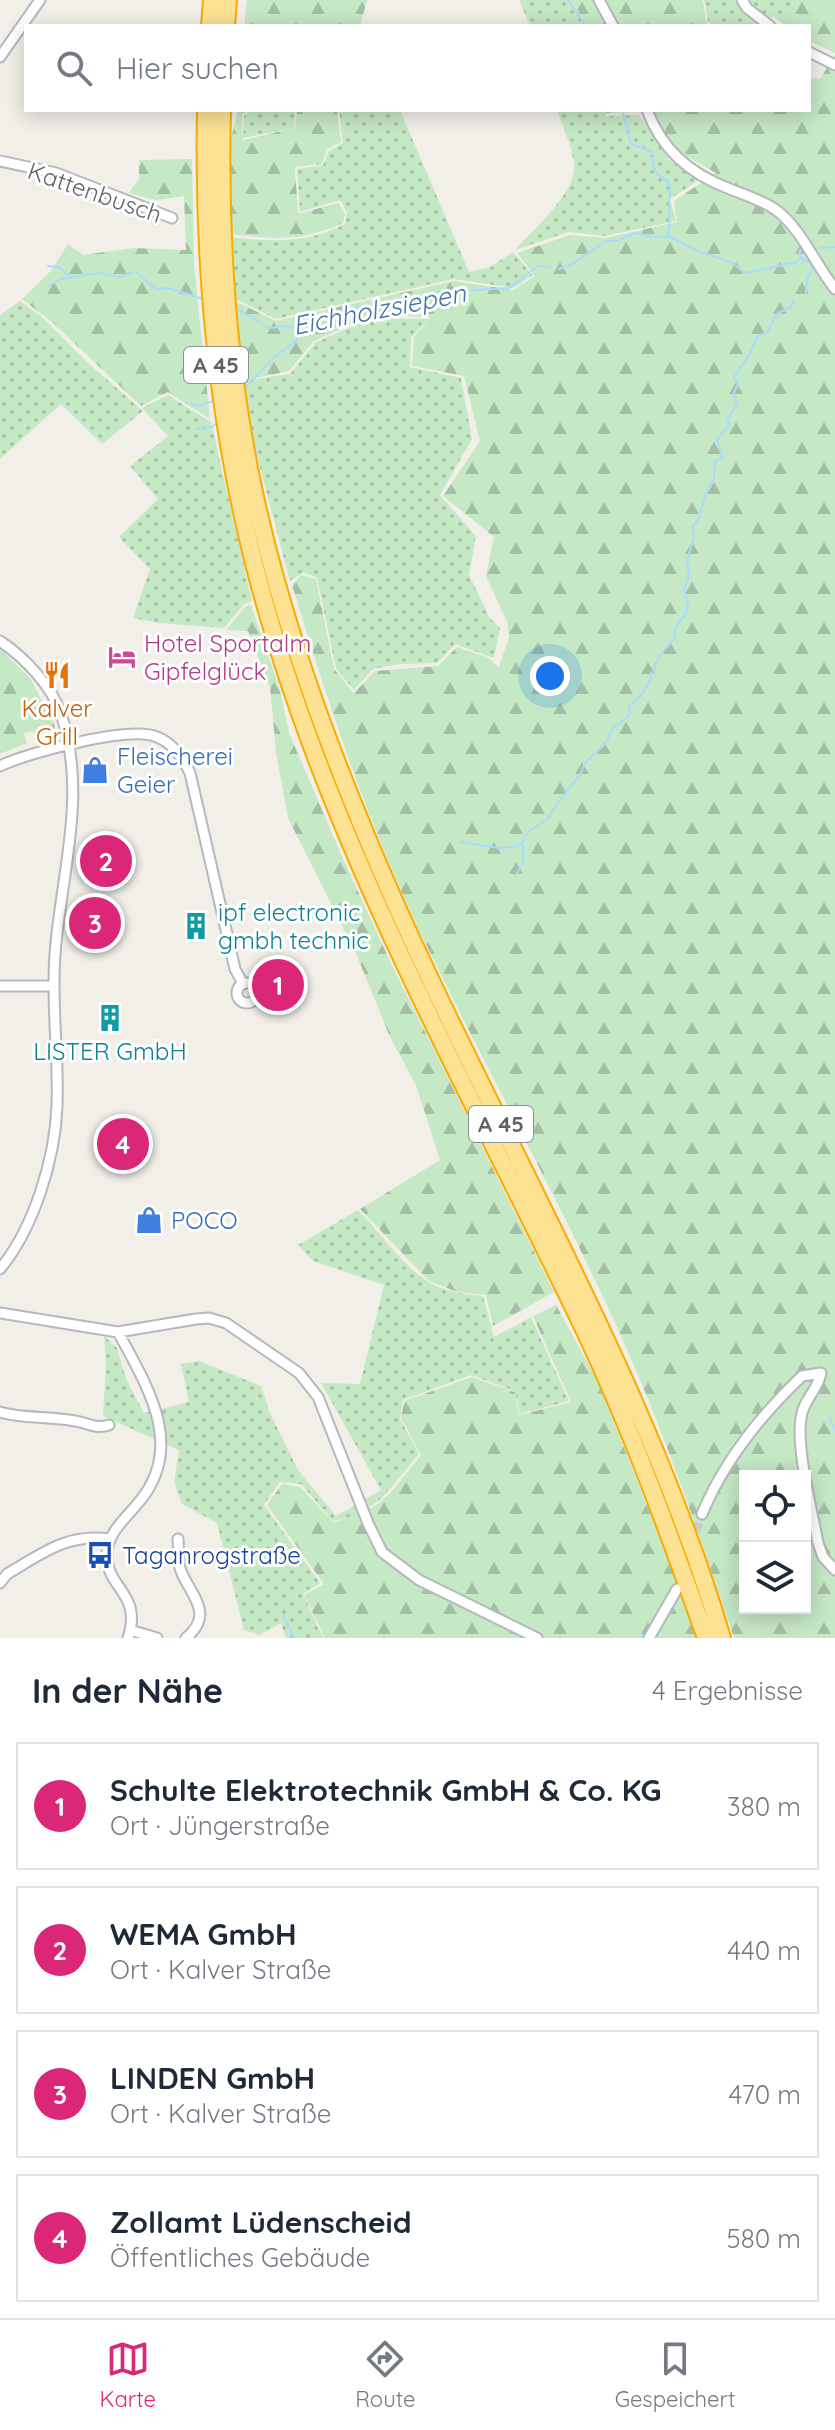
<!DOCTYPE html>
<html lang="de">
<meta charset="utf-8">
<style>
:root{--surface:#fff;--page:#f2f2f3;--text:#1f2937;--muted:#747a83;--line:#e0e1e3;--accent:#db2777}
body{margin:0;font-family:Quicksand,sans-serif;background:var(--page);color:var(--text)}
.controls{position:absolute;right:24px;bottom:24px;display:grid;overflow:hidden;border-radius:0px;box-shadow:0 4px 20px #0003}
.controls button{width:72px;height:72px;display:grid;place-items:center;padding:0;border:0;border-bottom:2px solid var(--line);background:var(--surface);color:var(--text);font:40px sans-serif}
.you{position:absolute;left:550px;top:676px;width:28px;height:28px;margin:-20px;border:6px solid #fff;border-radius:50%;background:#1a73e8;box-shadow:0 0 0 12px #1a73e833}
.badge{display:grid;place-items:center;width:52px;height:52px;border-radius:50%;background:var(--accent);color:#fff;font-size:26px;font-weight:700}
.pin{position:absolute;translate:-50% -50%;border:4px solid #fff;box-shadow:0 2px 8px #0006}
.list{margin:0;padding:0;list-style:none}
h2{display:flex;justify-content:space-between;align-items:center;height:104px;margin:0;padding:0 32px;font-size:34px}
h2 small{font-size:26px;font-weight:400;color:var(--muted)}
.list li{display:grid;grid-template-columns:52px 1fr auto;gap:24px;align-items:center;box-sizing:border-box;height:128px;margin:0 16px 16px;padding:0 16px;border:2px solid var(--line);border-radius:0px}
.list b{display:block;font-size:30px;white-space:nowrap}
.list p{margin:0;font-size:26px;white-space:nowrap;color:var(--muted)}
.list em{font-size:26px;font-style:normal;color:var(--muted)}
.icon{flex:none;width:44px;height:44px;fill:none;stroke:currentColor;stroke-width:2;stroke-linecap:round;stroke-linejoin:round}
.map{position:relative;flex:none;width:835px;height:1638px;overflow:hidden}
.search{position:absolute;background:var(--surface);box-shadow:0 4px 20px #0003;left:24px;right:24px;top:24px;height:88px;display:flex;align-items:center;gap:20px;box-sizing:border-box;padding:0 28px;border-radius:0px;color:var(--muted);font-size:30px}
.sheet{height:680px;background:var(--surface)}
nav{display:flex;justify-content:space-around;align-items:center;box-sizing:border-box;height:112px;border-top:2px solid var(--line);background:var(--surface);font-size:22px;color:var(--muted)}
nav a{display:grid;justify-items:center;gap:4px}
nav .on{color:var(--accent)}
.map>svg:first-child{display:block}
</style>
<div class="map">
<svg width="835" height="1638" viewBox="0 0 835 1638">
<defs>
<pattern id="grass-dots" width="8" height="8" patternUnits="userSpaceOnUse" patternTransform="scale(2)"><rect width="8" height="8" fill="#c5e8c5"/><path d="M2 2h.1M6 6h.1" fill="none" stroke="#a3c0a4" stroke-width="1.8" stroke-linecap="round"/></pattern>
<pattern id="forest-firs" width="22" height="20" patternUnits="userSpaceOnUse" patternTransform="scale(2)"><rect width="22" height="20" fill="#c5e8c5"/><path d="M5 1l3.5 6h-7zM16 11l3.5 6h-7z" fill="#a3c0a4"/></pattern>
</defs>
<rect width="100%" height="100%" fill="#f1efe8"/>
<!-- grass -->
<path fill="url(#grass-dots)" d="M519 0H571L588 26H530Z
M704 0H797L794 12 769 18 779 26H713L708 22Z
M253 110H295L294 128 243 138 244 116Z
M339 110H400L469 272 490 267 513 252 533 275 513 288 454 279 276 319 234 298 229 237C273 242 305 244 345 224L347 212 340 200 300 212 297 169 323 165 329 151 343 143Z
M557 110H605L607 116 639 115 669 160 699 180 670 199 676 221 605 236 568 232 515 250C532 230 578 192 574 164 572 146 563 127 557 110Z
M20 301 41 316 88 363 143 411 102 444 61 404 0 459V315Z
M372 318 428 319 411 338 410 367 461 378 472 439 440 495 476 536 469 575 490 618 500 628 494 658 455 644 437 663 399 664 373 669 354 690 336 669 317 578 303 572 290 581 250 430 243 381 290 374 316 342Z
M168 395 211 422 252 601 244 604 224 628 159 623 133 618 150 569 119 537 158 499 130 466 168 436 142 408Z
M358 1210C380 1232 403 1267 429 1282 445 1292 464 1294 483 1296L494 1337 531 1317 569 1401 520 1414 515 1391 471 1375 403 1400 400 1419 419 1454 382 1498 359 1515 333 1521 301 1484 280 1482 264 1505 320 1583 303 1594 323 1638H286L281 1623 259 1635 244 1630 217 1523 182 1504 174 1482 179 1450 103 1416 106 1366 104 1336 117 1348 126 1379 144 1413 189 1402 181 1364 199 1361 261 1386 269 1411 298 1470 336 1516 381 1490 321 1383 360 1384 384 1285 313 1261 298 1245Z"/>
<!-- forest -->
<path fill="url(#forest-firs)" fill-rule="evenodd" d="M247 0H367L360 26H244Z
M571 0H703L706 22 711 26H588Z
M797 0H835V53L809 41V26H786L771 15 793 12Z
M835 55V1638H734C705 1552 676 1466 641 1382 574 1223 486 1072 412 915 363 809 326 697 292 585L301 575 316 579 334 669 354 693 375 671 438 666 457 647 487 657 499 667 509 637 507 622 486 576 494 537 443 496 480 441 464 376 412 366 414 337 430 317 372 315 314 341 289 371 243 381 233 300 276 321 454 281 513 290 535 276 517 253 570 235 605 238 677 222 674 201 716 173 672 148 653 111 607 113 606 110H809V78L820 79ZM745 1476H805V1608H745Z
M238 110H249L242 115 243 140 295 128 297 111 337 110 341 142 327 149 322 164 295 167 298 214 338 203 345 213 343 223C301 242 275 239 231 234L229 147Z
M192 159 194 265 210 419 168 392 141 406 53 323 22 299 51 271 68 244 83 255 134 248 186 250 184 196 155 200 129 193 139 179V160Z
M251 605 280 690 289 733 344 861 390 961 554 1292 493 1326 486 1295 457 1292 429 1281 360 1209 440 1160 416 1085 390 1037 355 951 288 818 276 751 270 687 248 631 226 630 246 606Z
M0 649 30 678 55 726 52 736 35 741 33 731 24 733 27 743 0 754Z
M556 1305 597 1380 686 1603 696 1638H325L304 1595 324 1584 267 1505 282 1484 300 1487 333 1522C383 1511 390 1493 421 1455L401 1418 404 1401 472 1377 515 1392 519 1415 571 1402 533 1316Z"/>
<g fill="none" stroke-linecap="round" stroke-linejoin="round">
<!-- stream -->
<path stroke="#aadaff" stroke-width="2" d="M568 0 586 26
M623 114 631 144 653 152C651 167 654 174 668 181L670 187 669 234
M820 248 835 247
M800 258 810 262 813 268 807 280 806 294
M48 266 59 267 70 277
M537 266 551 267
M559 269 574 263 606 241H616L634 233 654 237 669 236 697 251 731 262 745 273 797 262 800 258V250
M136 272 156 289 168 288 203 299
M49 286 60 279 99 273 121 277 132 272
M236 308 269 328 286 326 291 328 311 317 335 314 345 309 388 305 439 292 509 288 534 269
M245 388C253 380 260 372 268 363 279 349 302 346 301 324
M191 404 200 406 213 401
M196 429 212 427 217 423
M461 842 499 848 514 847 522 843 529 831 548 819 552 811 581 773 585 763 605 744 613 728 630 715 629 706C638 700 647 688 651 679L650 674 654 671C655 659 667 647 675 638V629L686 613 688 604 684 589 689 576 687 561 694 536 693 526 698 520 708 487 714 480 715 461 722 458 717 439 729 425 728 418 737 404 734 392 738 384 734 377 750 354 757 337 767 332 777 314 791 307 794 300
M516 875C525 860 525 859 522 843
M830 1418 835 1430
M283 1615 294 1638"/>
<!-- minor-tunnel -->
<path stroke="#ccccc8" stroke-width="9" stroke-dasharray="9 4.5" stroke-linecap="butt" d="M692 1544 702 1514"/>
<!-- minor casing -->
<g stroke="#b5b8bc" stroke-width="13">
<path id="minor" d="M599 0 613 26
M742 0 747 8 770 26
M809 52 835 65
M0 57 40 0
M647 110C662 150 690 174 730 189 745 195 762 200 776 210 800 227 816 265 835 289
M0 161 56 173 172 218
M0 641C24 657 52 686 61 714 88 794 61 874 55 954 51 1005 59 1055 57 1106 55 1159 34 1228 0 1269
M0 766C27 753 130 725 157 737 173 743 183 758 190 773L235 969 243 984
M237 993a10 10 0 1 1 20 0a10 10 0 1 1-20 0Z
M0 986H53
M0 1313 118 1332 196 1319 209 1318 226 1323 299 1373 318 1397 368 1523 382 1552 419 1580 537 1638
M118 1332C147 1386 186 1446 139 1502 127 1517 108 1532 107 1553 105 1589 143 1592 128 1638
M0 1412C27 1420 56 1415 84 1423 93 1426 99 1428 109 1425
M702 1514C724 1461 761 1415 802 1376L821 1373C818 1390 803 1400 801 1418 796 1449 812 1510 818 1543L823 1557 835 1570
M178 1539C179 1549 177 1562 181 1571 191 1596 215 1614 186 1638
M0 1583 7 1574C43 1553 67 1533 110 1539
M130 1630 157 1638
M649 1638 677 1589"/>
</g>
<!-- motorway casing -->
<g stroke="#f9ab00" stroke-width="20">
<path id="motorway" d="M210 26 212 0
M226 26 228 0
M206 110C203 263 216 414 254 563 322 832 464 1078 583 1327 631 1428 669 1533 706 1638
M222 110C219 230 226 350 249 468 274 596 318 720 368 840 480 1109 639 1358 722 1638"/>
</g>
<!-- minor -->
<use href="#minor" stroke="#fff" stroke-width="9"/>
<!-- motorway -->
<use href="#motorway" stroke="#fde293" stroke-width="16"/>
</g>
<!-- icons -->
<defs>
<g id="hotel-bare" transform="scale(2.16)"><path d="M-6-4.5h1.5V1H6V5H4.5V3h-9V5H-6ZM-4 0a1.8 1.8 0 1 1 3.6 0ZM.5 0V-2.5h3Q6-2.5 6 0Z" fill="#d1479c" stroke="#fff" stroke-width="2.5" paint-order="stroke"/></g>
<g id="restaurant-bare" transform="scale(2.16)"><path d="M-5-6h1v4h1v-4h1v4h1v-4h1v5L-1.5 .5V6h-2V.5L-5-1ZM5-6V6H3V1.5H1.5Q1.5-4 5-6Z" fill="#e8710a" stroke="#fff" stroke-width="2.5" paint-order="stroke"/></g>
<g id="shop-bare" transform="scale(2.16)"><path d="M-5-2.5h2.3a2.7 3.5 0 0 1 5.4 0H5L5.5 6h-11ZM-1.5-2.5h3a1.5 2.3 0 0 0-3 0Z" fill="#3f7fe0" stroke="#fff" stroke-width="2.5" paint-order="stroke"/></g>
<g id="building-bare" transform="scale(2.16)"><path d="M-4-6H4V6H1V3H-1V6H-4ZM-2.5-4.3h1.7v1.8h-1.7ZM.8-4.3h1.7v1.8H.8ZM-2.5-1h1.7V.8h-1.7ZM.8-1h1.7V.8H.8Z" fill="#0f9aa8" stroke="#fff" stroke-width="2.5" paint-order="stroke"/></g>
<g id="bus-bare" transform="scale(2.16)"><path d="M-5-6H5V4H4V6H2V4H-2V6H-4V4H-5ZM-3.5-4V0h7V-4ZM-3.5 1.2v1.5H-2V1.2ZM2 1.2v1.5H3.5V1.2Z" fill="#1a4fb4" stroke="#fff" stroke-width="2.5" paint-order="stroke"/></g>
</defs>
<g fill-rule="evenodd">
<use href="#hotel-bare" x="122" y="657"/>
<use href="#restaurant-bare" x="57" y="675"/>
<use href="#shop-bare" x="95" y="770"/>
<use href="#building-bare" x="196" y="926"/>
<use href="#building-bare" x="110" y="1018"/>
<use href="#shop-bare" x="149" y="1220"/>
<use href="#bus-bare" x="100" y="1555"/>
</g>
<g text-anchor="middle" dominant-baseline="central" stroke-width="6" stroke-linejoin="round" paint-order="stroke">
<!-- shield labels -->
<g fill="#fff" stroke="#8f9295" stroke-width="2">
<rect x="184" y="347" width="64" height="36" rx="6"/>
<rect x="469" y="1106" width="64" height="36" rx="6"/>
</g>
<g font-size="22" font-weight="bold" fill="#5f6368">
<text x="216" y="365">A 45</text>
<text x="501" y="1124">A 45</text>
</g>
<!-- street labels -->
<g font-size="24" fill="#5f6368" stroke="#fff">
<text transform="translate(95 192) rotate(19)">Kattenbusch</text>
</g>
<!-- hotel labels -->
<g font-size="24" fill="#b23c85" stroke="#fff" text-anchor="start">
<text x="144" y="643">Hotel Sportalm<tspan x="144" dy="28">Gipfelglück</tspan></text>
</g>
<!-- food labels -->
<g font-size="24" fill="#c56008" stroke="#fff">
<text x="57" y="708">Kalver<tspan x="57" dy="28">Grill</tspan></text>
</g>
<!-- shop labels -->
<g font-size="24" fill="#366cbe" stroke="#fff" text-anchor="start">
<text x="117" y="756">Fleischerei<tspan x="117" dy="28">Geier</tspan></text>
<text x="171" y="1220">POCO</text>
</g>
<!-- culture labels -->
<g font-size="24" fill="#0d838f" stroke="#fff" text-anchor="start">
<text x="218" y="912">ipf electronic<tspan x="218" dy="28">gmbh technic</tspan></text>
<text x="110" y="1051" text-anchor="middle">LISTER GmbH</text>
</g>
<!-- transit labels -->
<g font-size="24" fill="#164399" stroke="#fff" text-anchor="start">
<text x="122" y="1555">Taganrogstraße</text>
</g>
<!-- water labels -->
<g font-size="26" font-style="italic" fill="#4174aa" stroke="#fff">
<text transform="translate(379 309) rotate(-11)">Eichholzsiepen</text>
</g>
</g>
</svg>
<div class="controls">
<button><svg class="icon" aria-label="locate" viewBox="0 0 24 24"><circle cx="12" cy="12" r="6"/><path d="M12 2v4M12 18v4M2 12h4M18 12h4"/></svg></button>
<button><svg class="icon" aria-label="layers" viewBox="0 0 24 24"><path d="M12 4l9 5-9 5-9-5zM3 14l9 5 9-5"/></svg></button>
</div>
<div class="you"></div>
<div class="pin badge" style="left:278px;top:985px">1</div>
<div class="pin badge" style="left:106px;top:861px">2</div>
<div class="pin badge" style="left:95px;top:923px">3</div>
<div class="pin badge" style="left:123px;top:1144px">4</div>
<div class="search"><svg class="icon" aria-label="search" viewBox="0 0 24 24"><circle cx="10" cy="10" r="6"/><path d="M15 15l6 6"/></svg>Hier suchen</div>
</div>
<section class="sheet">
<h2>In der Nähe<small>4 Ergebnisse</small></h2>
<ul class="list">
<li><span class="badge">1</span><div><b>Schulte Elektrotechnik GmbH &amp; Co. KG</b><p>Ort · Jüngerstraße</p></div><em>380 m</em></li>
<li><span class="badge">2</span><div><b>WEMA GmbH</b><p>Ort · Kalver Straße</p></div><em>440 m</em></li>
<li><span class="badge">3</span><div><b>LINDEN GmbH</b><p>Ort · Kalver Straße</p></div><em>470 m</em></li>
<li><span class="badge">4</span><div><b>Zollamt Lüdenscheid</b><p>Öffentliches Gebäude</p></div><em>580 m</em></li>
</ul>
</section>
<nav>
<a class="on"><svg class="icon" aria-label="map" viewBox="0 0 24 24"><path d="M3 6l6-2 6 2 6-2v14l-6 2-6-2-6 2zM9 4v14M15 6v14"/></svg>Karte</a>
<a><svg class="icon" aria-label="directions" viewBox="0 0 24 24"><path d="M12 3l9 9-9 9-9-9zM9 14v-3h6M13 9l2 2-2 2"/></svg>Route</a>
<a><svg class="icon" aria-label="saved" viewBox="0 0 24 24"><path d="M7 4h10v16l-5-4-5 4z"/></svg>Gespeichert</a>
</nav>
